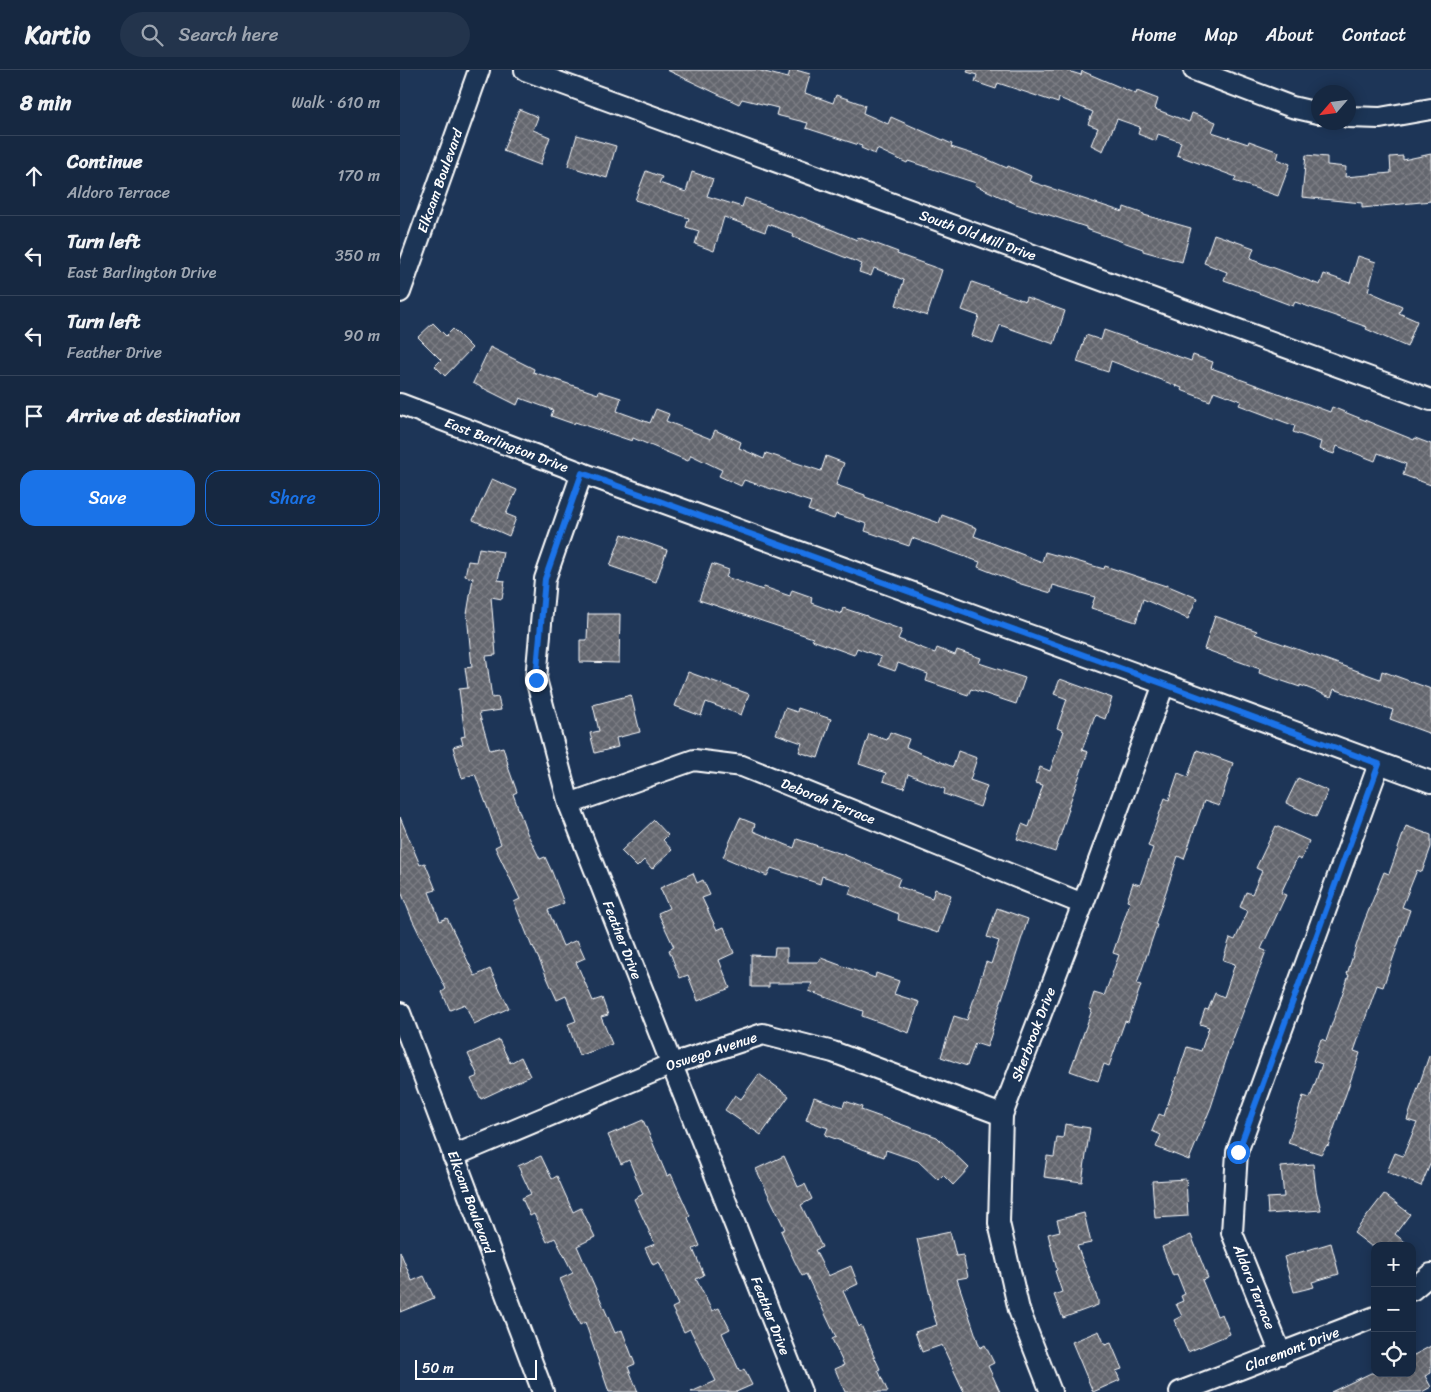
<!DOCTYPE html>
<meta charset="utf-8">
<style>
:root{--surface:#162841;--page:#23344c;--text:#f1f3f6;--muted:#9ea6b1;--line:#35445a;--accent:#1a73e8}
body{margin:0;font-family:Sriracha,sans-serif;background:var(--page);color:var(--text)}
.controls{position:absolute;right:15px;bottom:15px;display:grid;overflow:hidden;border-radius:10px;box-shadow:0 2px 12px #0003}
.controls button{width:45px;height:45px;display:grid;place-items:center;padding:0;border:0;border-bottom:1px solid var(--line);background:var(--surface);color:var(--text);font:25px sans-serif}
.compass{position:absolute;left:911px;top:15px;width:45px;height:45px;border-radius:50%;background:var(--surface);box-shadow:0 2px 12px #0003;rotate:242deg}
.scale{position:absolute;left:15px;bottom:12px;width:122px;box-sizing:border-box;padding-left:5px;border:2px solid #fff;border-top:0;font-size:14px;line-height:18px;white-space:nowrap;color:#fff;-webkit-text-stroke:4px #1d3557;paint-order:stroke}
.stop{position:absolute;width:15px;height:15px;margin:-11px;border:4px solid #1a73e8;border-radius:50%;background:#fff}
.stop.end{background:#1a73e8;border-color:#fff;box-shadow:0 1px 5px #0008}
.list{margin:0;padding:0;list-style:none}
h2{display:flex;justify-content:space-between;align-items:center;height:65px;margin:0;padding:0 20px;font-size:21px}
h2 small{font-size:16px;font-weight:400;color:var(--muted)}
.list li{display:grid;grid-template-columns:32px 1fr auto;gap:15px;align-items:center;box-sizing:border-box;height:80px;padding:0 20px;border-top:1px solid var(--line)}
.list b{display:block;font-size:19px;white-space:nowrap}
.list p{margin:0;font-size:16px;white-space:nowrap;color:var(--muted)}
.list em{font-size:16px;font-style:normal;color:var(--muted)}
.actions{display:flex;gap:10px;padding:15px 20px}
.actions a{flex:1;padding:11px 0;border:1px solid var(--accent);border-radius:15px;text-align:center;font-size:18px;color:var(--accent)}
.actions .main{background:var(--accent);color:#fff}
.icon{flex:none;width:28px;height:28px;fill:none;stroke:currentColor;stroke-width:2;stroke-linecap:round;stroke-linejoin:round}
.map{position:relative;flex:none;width:1031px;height:1322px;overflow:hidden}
header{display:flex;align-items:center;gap:30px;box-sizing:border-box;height:70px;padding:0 25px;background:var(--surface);border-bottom:1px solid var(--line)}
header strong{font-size:24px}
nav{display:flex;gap:28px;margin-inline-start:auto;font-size:18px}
.search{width:350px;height:45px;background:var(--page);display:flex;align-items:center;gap:12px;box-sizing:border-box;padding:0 18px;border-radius:28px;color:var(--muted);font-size:19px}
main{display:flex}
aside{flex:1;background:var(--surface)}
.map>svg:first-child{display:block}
</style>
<header>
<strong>Kartio</strong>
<div class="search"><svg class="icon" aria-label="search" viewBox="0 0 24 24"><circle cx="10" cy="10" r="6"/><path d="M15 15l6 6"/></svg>Search here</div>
<nav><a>Home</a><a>Map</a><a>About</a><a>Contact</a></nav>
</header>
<main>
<aside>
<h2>8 min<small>Walk · 610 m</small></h2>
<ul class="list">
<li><svg class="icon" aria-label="ahead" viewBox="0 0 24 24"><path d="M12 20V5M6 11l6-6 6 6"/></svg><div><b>Continue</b><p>Aldoro Terrace</p></div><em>170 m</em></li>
<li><svg class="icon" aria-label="left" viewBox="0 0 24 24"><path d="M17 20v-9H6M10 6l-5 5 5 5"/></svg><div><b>Turn left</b><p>East Barlington Drive</p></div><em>350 m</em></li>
<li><svg class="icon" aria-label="left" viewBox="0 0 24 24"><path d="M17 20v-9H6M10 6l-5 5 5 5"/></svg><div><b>Turn left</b><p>Feather Drive</p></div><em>90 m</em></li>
<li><svg class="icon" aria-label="arrive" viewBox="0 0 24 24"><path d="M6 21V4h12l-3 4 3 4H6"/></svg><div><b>Arrive at destination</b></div></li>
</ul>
<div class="actions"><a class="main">Save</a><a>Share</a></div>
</aside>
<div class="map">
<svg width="1031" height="1322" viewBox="0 0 1031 1322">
<defs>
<pattern id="building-cross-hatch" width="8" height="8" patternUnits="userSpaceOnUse" patternTransform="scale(1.25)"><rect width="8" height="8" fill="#64666e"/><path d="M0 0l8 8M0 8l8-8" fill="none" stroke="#7b7d84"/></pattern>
</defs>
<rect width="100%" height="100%" fill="#1d3557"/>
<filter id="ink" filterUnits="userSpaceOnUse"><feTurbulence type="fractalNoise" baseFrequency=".02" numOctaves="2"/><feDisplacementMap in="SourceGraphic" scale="10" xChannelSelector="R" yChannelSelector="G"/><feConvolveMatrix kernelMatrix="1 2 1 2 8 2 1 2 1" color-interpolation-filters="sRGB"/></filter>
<g filter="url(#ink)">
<!-- building -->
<path fill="url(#building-cross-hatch)" stroke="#fff" d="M267 0H357L388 8 390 0H396L410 4 405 23 433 33 436 25 465 35 463 43 488 54 491 47 552 74 551 77 582 87 607 98 608 96 631 106 629 111 723 142 724 137 744 144V145L791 158 782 192 743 181V179L686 159V157L616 134 575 115 576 113 508 91 507 93 477 79 475 84 461 78 462 76 406 58 408 53 376 45 378 38 342 29 339 34Z
M568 0H665L681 5 682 1 736 24 737 21 758 29 755 39 789 52 792 43 816 52 812 62 848 74 849 71 879 82 877 89 890 94 878 126 834 111 836 107 777 85 781 72 758 64 756 71 738 64 740 57 717 49 703 81 691 75 698 58 688 54 693 42 659 28 658 33 598 13 596 19 575 12 577 5 567 2Z
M119 39 138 47 133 60 150 67 140 95 103 81Z
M177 65 216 76 207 108 168 96Z
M1031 84V131L962 138V133L902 127 906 85 927 87V95L946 97 945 107 991 103 990 87 1003 86V90Z
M246 101 262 107 259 113 286 122 292 102 313 109 307 126 342 137 345 128 400 148 401 147 457 170 458 167 498 182 497 184 542 200 527 246 496 235 504 210 474 198 471 206 459 202 462 194 393 167 394 164 368 154 365 162 324 147 314 181 295 174 299 161 286 157 289 148 235 130Z
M814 164 854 178 850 189 920 215 924 204 950 213 958 186 976 192 968 221 1002 236 999 243 1017 251 1007 277 966 259 967 257 895 232 893 236 824 210 827 202 804 193Z
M572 212 625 231 626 227 665 241 654 274 600 255 593 274 572 266 579 246 562 240Z
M33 253 46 266 53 259 72 278 45 306 35 296 41 290 18 267Z
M704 260 791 291 793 285 813 292 811 298 834 306V307L930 342 932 337 1014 370 1015 368 1031 374V415L1003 405 1006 394 978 383 975 391 937 376 934 384 919 379 921 372 893 362 895 356 839 335 841 331 814 321 810 331 781 320 782 318 711 291 708 302 677 292 686 265 701 270Z
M90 277 134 299 133 302 198 324 199 321 221 328 217 341 250 353 256 339 269 344 266 351 311 369 315 360 341 372 339 378 364 389 366 383 421 401 426 386 444 393 436 415 465 425V427L539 453 542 445 577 458 574 466 642 492 645 482 704 499 705 496 766 516V515L797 528 788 549 743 529 736 552 691 538 695 527 653 515 651 523 621 514 578 497 580 492 512 468 509 476 465 461 467 454 436 444 434 449 408 440 411 432 344 410 341 416 319 406 322 400 291 385 288 391 233 368 232 371 175 352 174 354 151 346 153 340 120 328 117 335 73 313Z
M92 409 117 420 106 444 116 448 109 466 73 450Z
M222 464 267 480 256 512 210 496Z
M79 478 103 482 98 510 105 511 102 529 91 527 96 585 86 586 92 628 98 627 101 640 79 643 90 680 103 677 108 694H107L117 722 113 724 127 763 140 789 145 787 152 802 164 833 148 840 163 876 177 870 185 888 176 892 193 931 202 928 208 945 201 947 212 974 179 986 168 954 176 951 166 926 157 930 133 876 132 877 114 832 120 829 95 777 101 774 75 704 62 708 53 677 63 674 61 667 65 666 59 619 68 618 65 598 72 597 67 544 73 508 65 506 68 491 76 492Z
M312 494 329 500 326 507 363 520 364 517 390 526 392 520 412 527 411 533 441 544 443 538 467 546V547L502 560 498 569 535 583 537 578 555 585 557 580 581 588 579 593 625 608 616 634 571 619 568 625 526 611 528 604 498 593 495 601 478 595 481 587 457 578 454 585 412 570 413 568 299 530Z
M188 544H220L219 593 180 592V570H187Z
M815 546 857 561 855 564 980 609 982 601 1031 619V664L990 649 993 640 934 619 931 627 900 615V617L859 603 860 599 804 579Z
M288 602 349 624 341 645 306 632 301 646 275 636Z
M660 609 712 628 705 649 695 645 682 680 688 682 668 738 669 739 655 782 617 769 622 754 629 757 643 715 635 713 640 697 650 701 664 661 657 658 667 629 654 624Z
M231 625 240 662 216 668 218 677 195 683 190 663 199 661 193 635Z
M385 638 397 642 398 638 431 649 418 688 399 682 402 673 376 664Z
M490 662 509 669 506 677 553 697 558 681 577 688 570 710 587 716 580 737 544 724 545 719 508 704 504 718 483 711 486 703 459 694 469 664 487 670Z
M797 680 833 693 819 736 804 731 784 789 778 786 755 854 757 855 737 914 741 915 728 952 725 951 709 996 704 994 698 1011 670 1001 692 940 689 939 694 923 704 926 719 885 713 883 730 832 727 831 733 813 740 815 753 778 748 776 765 728 769 730 778 703 788 707Z
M898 708 928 721 916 747 886 733Z
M0 747 20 795 25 793 36 820 29 822 40 851 47 848 75 906 90 899 109 938 74 954 65 934 50 940 42 922 46 919 12 849 0 819Z
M340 748 355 754 353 761 394 778 397 769 445 785 500 808 497 816 532 828 535 819 551 825 538 863 498 850 499 844 449 824 452 816 422 806 420 814 371 798 367 806 323 787Z
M254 750 268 765 263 770 272 780 252 799 244 790 237 797 221 781Z
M876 756 909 771 901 790 897 788 881 823 886 825 861 879 866 881 825 990H826L811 1037 789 1090 756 1077 761 1065 752 1061 759 1044 764 1046 787 977 801 981 809 957 800 954 805 939 808 940 815 923 824 927 835 894 823 890 830 868 835 870 848 841 840 837 846 822 852 824 862 801 856 798Z
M1006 756 1031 765V777L1022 802 1017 800 1002 837 1010 840 983 917 977 915 954 981 960 983 928 1076 927 1075 921 1084 888 1073 903 1026 910 1028 922 994 913 991 921 969 926 971 949 905 947 904 964 852 984 802 989 804Z
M293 803 297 813 303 810 310 825 302 828 317 860 324 857 334 883 319 890 330 918 298 931 288 905 280 908 269 880 274 877 258 843 269 838 260 818Z
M597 838 628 849 592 959H593L587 977 575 973 567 996 541 987 554 946 567 950 586 892 591 894 599 871 587 867Z
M375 878H387V892H419L421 888 475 908 476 903 499 911 494 924 519 932 509 963 462 946 463 941 409 921 412 913H369V917H351V885L374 886Z
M99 970 110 993 121 987 130 1006 81 1029 71 1009 78 1006 68 984Z
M1029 986H1031V1092L1021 1116 987 1102 995 1083 1003 1086 1017 1053 1007 1050Z
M359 1004 389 1026 361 1065 325 1040 335 1025 341 1029Z
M414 1027 443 1037 445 1031 462 1037 461 1040 537 1067 569 1098 553 1115 543 1105 538 1110 518 1091 486 1080 484 1087 425 1065 428 1058 406 1050Z
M243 1050 267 1106 271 1104 290 1146 288 1148 300 1176 293 1179 304 1205 296 1209 312 1241 319 1238 330 1259 322 1263 340 1302 344 1299 352 1315 336 1322H291L316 1311 290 1259 284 1262 272 1238 278 1235 259 1192 253 1195 245 1178 255 1174 234 1129 243 1124 229 1090 221 1094 208 1065Z
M665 1054 690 1058 682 1112 644 1107 647 1086 654 1087 657 1067 663 1068Z
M141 1086 152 1109 157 1106 173 1142 181 1138 195 1167 177 1176 215 1263 222 1260 235 1294 228 1297 238 1322H209L185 1252 180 1255 160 1209 173 1203 155 1168 147 1172 134 1144 130 1146 122 1128 131 1124 118 1096Z
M384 1086 398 1117 405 1114 412 1129 401 1135 422 1177 415 1180 428 1206 451 1196 458 1214 443 1221 459 1257 461 1255 473 1282H472L480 1299 478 1300 488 1322H445L435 1299 444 1295 432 1269 436 1267 406 1204 402 1206 394 1190 381 1161 385 1159 356 1099Z
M913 1094 916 1120 921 1140 868 1144 867 1128 884 1127 881 1097Z
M786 1109 788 1146 755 1148 752 1111Z
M984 1124 1010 1144 995 1164 1010 1176H971L954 1163Z
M684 1143 691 1173 677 1176 698 1230V1235L663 1248 654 1225 662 1222 655 1201 657 1200 648 1164 660 1161 657 1150Z
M550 1162 556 1186 563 1185 568 1207 557 1209 580 1278 585 1275 594 1293 588 1296 600 1322H564L542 1275 522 1282 515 1262 537 1255 531 1236 532 1235 517 1169Z
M791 1165 808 1208 802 1210 817 1246 822 1244 830 1264 788 1282 774 1250 782 1246 776 1234 783 1231 781 1226 785 1224 777 1204 773 1206 762 1177Z
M931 1173 939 1204 912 1212 914 1217 894 1222 884 1187Z
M0 1181 12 1211 24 1206 34 1228 0 1242Z
M699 1261 705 1275 711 1273 722 1299 716 1301 720 1310 693 1322 672 1272Z
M1031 1276V1303L1025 1306 1031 1317 1022 1322H931L971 1303H1012V1283L1014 1285Z"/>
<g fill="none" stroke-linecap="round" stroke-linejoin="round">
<!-- minor casing -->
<g stroke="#fff" stroke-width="24">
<g id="minor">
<path id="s1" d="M125 0 1031 330"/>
<path d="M794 0 892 37 918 43"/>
<path d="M948 47 980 48 1031 39"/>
<path id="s2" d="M0 222 79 0"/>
<path id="s3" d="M0 334 182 403 764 614 1031 712"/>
<path id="s4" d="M182 403 145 509 136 609 169 734 401 1322"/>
<path id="s5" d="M169 734 294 690 342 696 683 834"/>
<path id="s6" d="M0 943 143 1322"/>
<path id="s7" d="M53 1086 272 994 363 964 433 982 602 1045"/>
<path d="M1012 1220 1031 1204"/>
<path d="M881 1284 832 1163 837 1082 979 694"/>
<path id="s8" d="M651 1322 619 1240 599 1153 602 1045 683 834 764 614"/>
<path id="s9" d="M780 1322 975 1247"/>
</g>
</g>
<!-- minor -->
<use href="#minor" stroke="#1d3557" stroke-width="20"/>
</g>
</g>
<g fill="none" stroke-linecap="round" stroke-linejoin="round" filter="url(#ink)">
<!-- route -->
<path stroke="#1a73e8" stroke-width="6" d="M136 610 145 509 182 403 764 614 979 694 838 1082"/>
</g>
<g text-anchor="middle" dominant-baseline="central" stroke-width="4" stroke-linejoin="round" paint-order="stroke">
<!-- street labels -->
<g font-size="14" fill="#fff" stroke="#1d3557">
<text stroke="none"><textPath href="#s2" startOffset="118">Elkcam Boulevard</textPath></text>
<text stroke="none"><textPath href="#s1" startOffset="482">South Old Mill Drive</textPath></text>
<text stroke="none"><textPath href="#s3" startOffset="114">East Barlington Drive</textPath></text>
<text stroke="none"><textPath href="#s5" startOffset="274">Deborah Terrace</textPath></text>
<text stroke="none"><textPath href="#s4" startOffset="488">Feather Drive</textPath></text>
<text stroke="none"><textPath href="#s8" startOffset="372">Sherbrook Drive</textPath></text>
<text stroke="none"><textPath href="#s7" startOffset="279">Oswego Avenue</textPath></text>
<text stroke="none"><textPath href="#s6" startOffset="202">Elkcam Boulevard</textPath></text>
<text transform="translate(854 1217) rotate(68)">Aldoro Terrace</text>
<text stroke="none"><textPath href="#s4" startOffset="892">Feather Drive</textPath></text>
<text stroke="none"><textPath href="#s9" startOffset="120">Claremont Drive</textPath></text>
</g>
</g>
</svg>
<div class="controls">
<button>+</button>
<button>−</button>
<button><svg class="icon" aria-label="locate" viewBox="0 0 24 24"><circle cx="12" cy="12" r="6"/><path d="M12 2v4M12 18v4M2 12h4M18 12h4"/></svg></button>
</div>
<svg class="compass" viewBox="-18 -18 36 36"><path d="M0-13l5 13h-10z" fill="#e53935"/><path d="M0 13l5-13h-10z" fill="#9ea6b1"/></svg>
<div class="scale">50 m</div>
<div class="stop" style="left:838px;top:1082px"></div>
<div class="stop end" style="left:136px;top:610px"></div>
</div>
</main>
